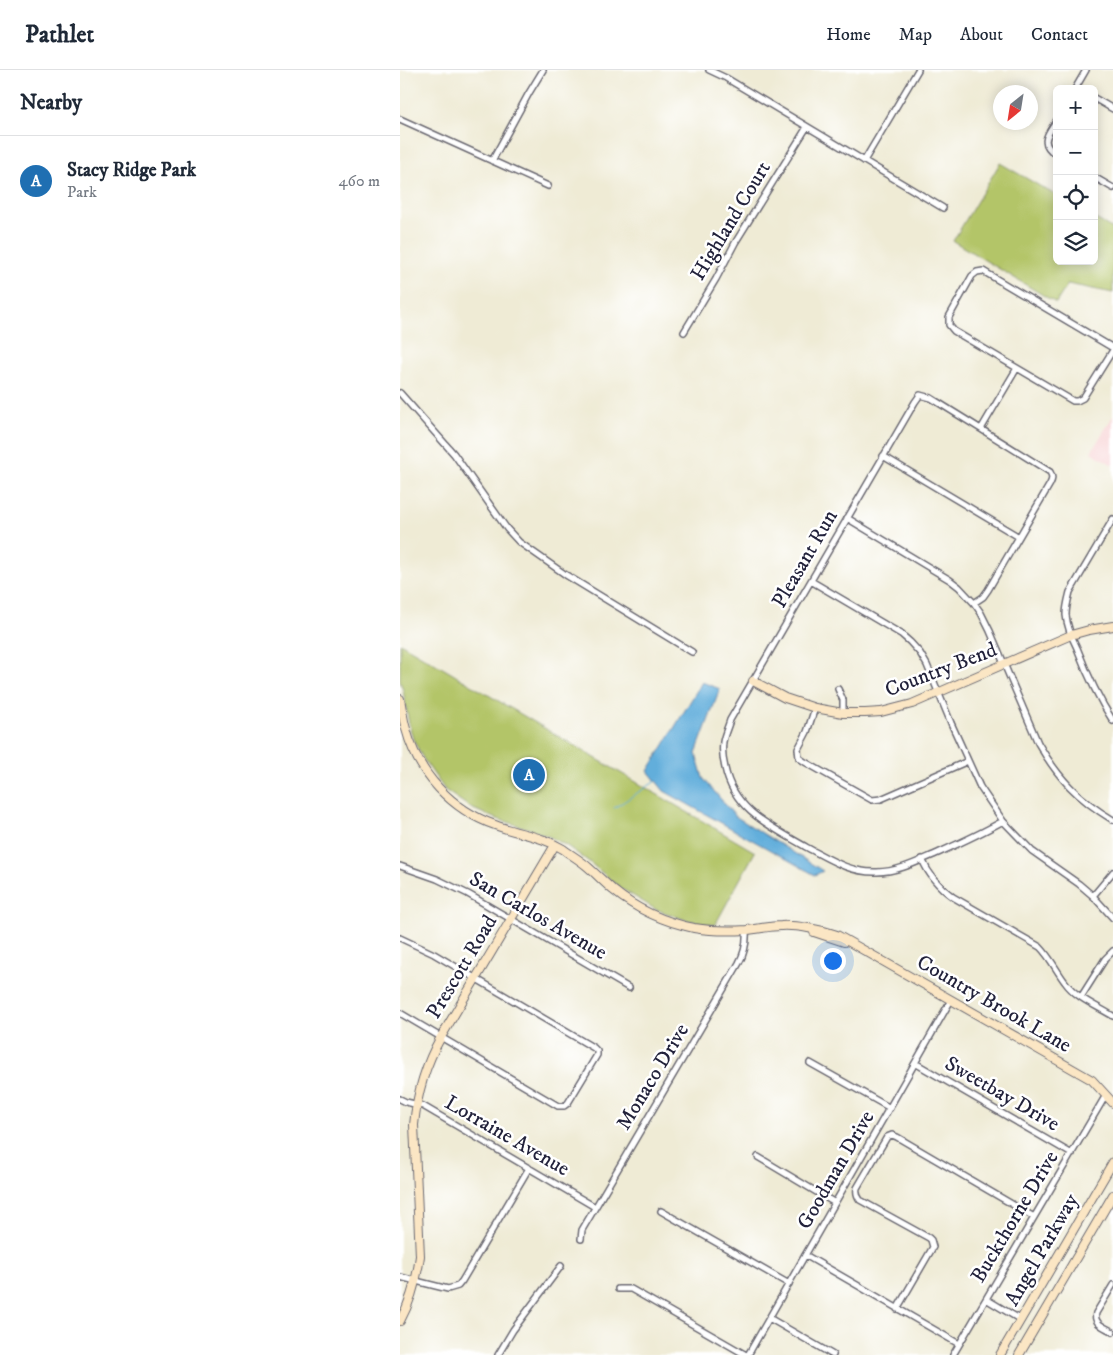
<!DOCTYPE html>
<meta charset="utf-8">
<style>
:root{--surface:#fff;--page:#f6f6f7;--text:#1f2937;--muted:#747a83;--line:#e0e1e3;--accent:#1f6fb2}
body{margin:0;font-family:"IM FELL DW Pica",serif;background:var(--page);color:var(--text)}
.controls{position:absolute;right:15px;top:15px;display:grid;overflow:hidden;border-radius:8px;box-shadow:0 2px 12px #0003}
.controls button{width:45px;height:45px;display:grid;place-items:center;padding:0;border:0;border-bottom:1px solid var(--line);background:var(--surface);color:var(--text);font:25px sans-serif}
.compass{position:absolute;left:593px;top:15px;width:45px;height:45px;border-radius:50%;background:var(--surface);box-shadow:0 2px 12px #0003;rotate:210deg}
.you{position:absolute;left:432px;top:890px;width:18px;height:18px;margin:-12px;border:4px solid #fff;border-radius:50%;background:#1a73e8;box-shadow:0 0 0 8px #1a73e833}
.badge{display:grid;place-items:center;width:32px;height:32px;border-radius:50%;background:var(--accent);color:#fff;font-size:16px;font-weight:700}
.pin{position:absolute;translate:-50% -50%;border:2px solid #fff;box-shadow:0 1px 5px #0006}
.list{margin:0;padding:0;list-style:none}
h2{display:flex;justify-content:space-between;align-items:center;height:65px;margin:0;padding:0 20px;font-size:21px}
h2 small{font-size:16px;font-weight:400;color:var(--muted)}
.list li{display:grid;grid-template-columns:32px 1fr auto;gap:15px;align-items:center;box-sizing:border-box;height:90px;padding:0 20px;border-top:1px solid var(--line)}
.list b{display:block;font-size:19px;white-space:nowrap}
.list p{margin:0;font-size:16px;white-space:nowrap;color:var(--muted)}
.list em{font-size:16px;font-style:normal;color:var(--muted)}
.icon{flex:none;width:28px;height:28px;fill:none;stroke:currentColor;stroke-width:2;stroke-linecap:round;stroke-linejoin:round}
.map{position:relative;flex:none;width:713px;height:1285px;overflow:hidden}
header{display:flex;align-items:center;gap:30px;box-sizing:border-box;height:70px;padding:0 25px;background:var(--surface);border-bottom:1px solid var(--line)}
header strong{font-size:24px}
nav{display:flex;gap:28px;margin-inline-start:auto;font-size:18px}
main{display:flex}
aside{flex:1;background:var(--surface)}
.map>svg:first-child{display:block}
</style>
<header>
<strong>Pathlet</strong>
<nav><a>Home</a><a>Map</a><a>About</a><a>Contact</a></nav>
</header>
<main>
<aside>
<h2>Nearby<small></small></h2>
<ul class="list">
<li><span class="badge">A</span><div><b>Stacy Ridge Park</b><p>Park</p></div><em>460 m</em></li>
</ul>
</aside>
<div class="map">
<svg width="713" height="1285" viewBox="0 0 713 1285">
<rect width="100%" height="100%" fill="#fff"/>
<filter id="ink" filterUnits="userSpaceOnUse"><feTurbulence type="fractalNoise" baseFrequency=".02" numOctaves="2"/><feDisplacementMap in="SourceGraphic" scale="10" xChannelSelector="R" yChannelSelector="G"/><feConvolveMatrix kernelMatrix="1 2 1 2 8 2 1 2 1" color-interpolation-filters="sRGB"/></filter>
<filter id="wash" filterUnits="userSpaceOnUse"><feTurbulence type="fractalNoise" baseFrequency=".0096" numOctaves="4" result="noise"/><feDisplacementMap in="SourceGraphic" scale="20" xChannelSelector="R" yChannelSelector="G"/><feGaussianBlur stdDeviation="1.12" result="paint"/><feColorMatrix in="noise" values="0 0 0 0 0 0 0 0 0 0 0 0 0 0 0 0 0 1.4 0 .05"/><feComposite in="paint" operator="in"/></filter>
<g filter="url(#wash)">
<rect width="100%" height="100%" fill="#efebd5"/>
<!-- built -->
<path fill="#f7cfd0" d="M713 346V395L691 382Z"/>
<!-- green -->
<path fill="#b3c568" stroke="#6a7452" d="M600 93 657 126V191H694V148L713 159V223L668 214 656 233 553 171Z
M0 573 355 782 315 855 286 850 255 839 222 819 188 791 167 776 150 767 127 758 94 748 71 738 45 720 24 690 13 669 9 654 3 620 0 611Z"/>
<!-- water -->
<path fill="#62aedb" stroke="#42688b" d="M302 612 320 619 296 683 303 708 335 746 423 801 415 805 264 721 248 701Z"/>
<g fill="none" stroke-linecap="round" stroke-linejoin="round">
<!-- stream -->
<path stroke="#62aedb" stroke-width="1" d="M214 738 256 711"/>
</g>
</g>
<g filter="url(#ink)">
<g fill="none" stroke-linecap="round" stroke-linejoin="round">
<!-- street casing -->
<g stroke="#6a6871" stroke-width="8">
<path id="street" d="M309 0 326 8 543 138
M675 19 686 0
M694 28 713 39
M0 49 148 116
M657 50C648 64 638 73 657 85
M92 91 129 23 143 0
M464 91 518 0
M694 107 713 118
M284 262 316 209 335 173 407 57
M713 278 583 201 577 202 572 206 549 247V255L554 261 673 331H677L683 328 713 280
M0 323 54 384 107 459 119 472 166 505 292 582
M581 359 617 298
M483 386 619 467
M447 448 550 510 559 517 574 533 581 543 590 561 638 673C658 708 678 729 713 750
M713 449 670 522C668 530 666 537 666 545 667 557 672 568 677 578 687 604 698 628 713 651
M411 511 501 564 510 572 520 583 527 595 551 653 580 717 603 751 632 781 679 814 693 826 713 848
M574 533 583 527 588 520 650 414C652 410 653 407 650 402L531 328 520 325 515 332 330 650C328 657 324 665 323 672 322 680 323 690 325 698 334 741 372 757 406 777 429 789 450 803 477 802 498 802 519 791 538 783 560 773 582 763 603 751
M438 619 443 630V643
M415 638 407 662 398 679 399 688 405 692 472 730 481 729 568 691
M522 789C529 806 539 817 553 827L640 877C650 887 656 900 665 912 676 928 697 936 713 946
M0 796 37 809 68 824 229 918
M693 826 713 802
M0 868 34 884 194 978 197 981V985L168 1033 164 1036H158L0 943
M681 927 705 889 713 881
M410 993 490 1038
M515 993 672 1084
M0 1029 6 1032 23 1036 195 1137
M358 1087 435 1133
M261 1141 389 1214
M181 1169 182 1160 339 893C345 882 347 873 346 860
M405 1185 559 1274
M0 1207 48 1219 58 1216 62 1211 129 1098
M713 1215 696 1243C693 1254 705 1257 713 1262
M218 1219H231L346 1285
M586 1229 621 1250
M497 1239 533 1177 531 1170 529 1168 460 1130C457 1126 456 1123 457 1118L487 1067 492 1065 497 1067 634 1147
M369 1248 433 1285
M98 1285 113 1260 161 1196
M348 1285 551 930
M553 1285 706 1025"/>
</g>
<!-- secondary casing -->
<g stroke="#6a6871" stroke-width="10">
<path id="secondary" d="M353 611 385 628 415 638 443 643H465L481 642 512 634 671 565 689 560 713 556
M0 629C2 639 3 649 6 659 18 704 52 740 95 755 118 764 142 766 163 779 171 785 180 790 188 797 196 804 204 812 213 820 236 839 265 852 294 858 312 861 330 861 347 860 359 859 370 856 381 856 397 855 422 860 437 865L692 1010 713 1033
M414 862 444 872
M0 1251C11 1231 17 1208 20 1186L14 1055C17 1023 25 995 41 967L155 775
M600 1285 713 1092
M619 1285 713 1125"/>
</g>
<!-- street -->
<use href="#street" stroke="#fff" stroke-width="5"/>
<!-- secondary -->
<use href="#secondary" stroke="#fbe6c4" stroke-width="8"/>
</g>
</g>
<g text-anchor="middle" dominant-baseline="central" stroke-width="5" stroke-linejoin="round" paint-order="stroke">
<!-- street labels -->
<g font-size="21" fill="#22223b" stroke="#fff">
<text transform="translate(331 151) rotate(-59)">Highland Court</text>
<text transform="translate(405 489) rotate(-60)">Pleasant Run</text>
<text transform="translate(541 600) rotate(-21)">Country Bend</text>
<text transform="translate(138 846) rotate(30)">San Carlos Avenue</text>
<text transform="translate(62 897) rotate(-59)">Prescott Road</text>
<text transform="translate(594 934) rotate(30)">Country Brook Lane</text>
<text transform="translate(253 1007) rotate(-59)">Monaco Drive</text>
<text transform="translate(602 1024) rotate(30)">Sweetbay Drive</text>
<text transform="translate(107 1066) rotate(30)">Lorraine Avenue</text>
<text transform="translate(436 1100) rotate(-60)">Goodman Drive</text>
<text transform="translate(615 1147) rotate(-59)">Buckthorne Drive</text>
<text transform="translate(642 1180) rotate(-60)">Angel Parkway</text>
</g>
</g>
</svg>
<div class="controls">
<button>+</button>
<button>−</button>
<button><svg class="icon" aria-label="locate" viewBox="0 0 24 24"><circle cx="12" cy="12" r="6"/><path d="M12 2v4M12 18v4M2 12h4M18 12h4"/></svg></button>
<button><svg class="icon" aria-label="layers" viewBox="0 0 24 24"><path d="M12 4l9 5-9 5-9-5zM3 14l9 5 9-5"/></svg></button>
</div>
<svg class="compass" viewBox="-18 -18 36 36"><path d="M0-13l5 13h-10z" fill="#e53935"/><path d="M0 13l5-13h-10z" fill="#747a83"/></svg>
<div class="you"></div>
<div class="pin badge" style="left:129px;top:705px">A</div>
</div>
</main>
